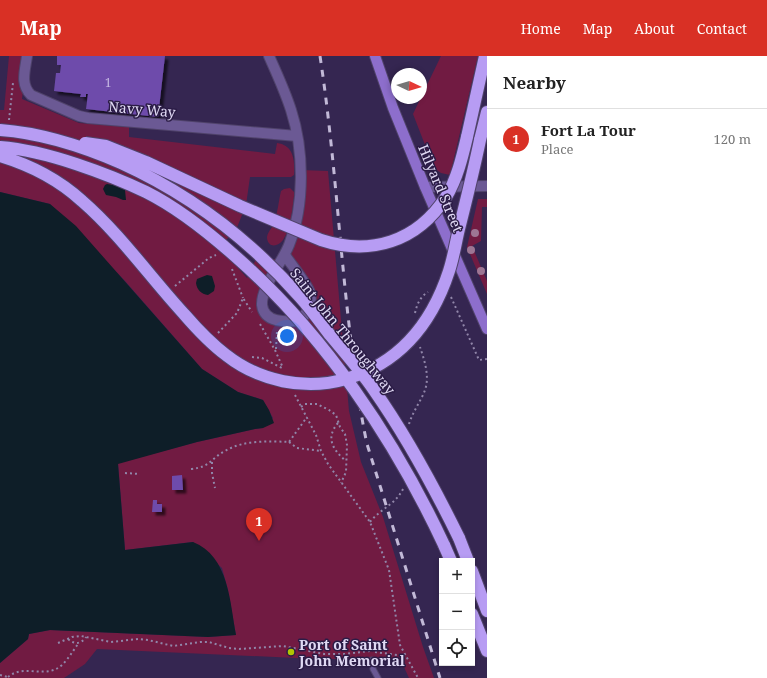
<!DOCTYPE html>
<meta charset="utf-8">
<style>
:root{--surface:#fff;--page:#f2f2f2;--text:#222;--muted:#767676;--line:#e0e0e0;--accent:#d93025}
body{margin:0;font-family:"Noto Serif",serif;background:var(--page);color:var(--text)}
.controls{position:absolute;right:12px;bottom:12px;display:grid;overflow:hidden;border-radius:0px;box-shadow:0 2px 6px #0003}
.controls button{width:36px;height:36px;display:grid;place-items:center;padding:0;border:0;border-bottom:1px solid var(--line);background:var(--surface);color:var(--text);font:20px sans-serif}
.compass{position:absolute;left:391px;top:12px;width:36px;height:36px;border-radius:50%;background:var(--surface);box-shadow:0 2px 6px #0003;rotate:94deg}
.you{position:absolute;left:287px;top:280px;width:14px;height:14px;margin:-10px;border:3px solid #fff;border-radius:50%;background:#1a73e8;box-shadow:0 0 0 6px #1a73e833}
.badge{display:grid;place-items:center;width:26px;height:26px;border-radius:50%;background:var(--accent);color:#fff;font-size:13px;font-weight:700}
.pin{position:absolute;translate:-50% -33px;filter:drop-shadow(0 1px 2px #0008)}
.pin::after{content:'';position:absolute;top:21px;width:14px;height:12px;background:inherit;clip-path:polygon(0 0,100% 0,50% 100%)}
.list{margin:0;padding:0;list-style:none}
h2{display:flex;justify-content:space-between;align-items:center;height:52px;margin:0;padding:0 16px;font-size:17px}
h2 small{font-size:13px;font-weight:400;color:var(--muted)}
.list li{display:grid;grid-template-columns:26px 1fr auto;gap:12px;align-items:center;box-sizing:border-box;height:60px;padding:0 16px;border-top:1px solid var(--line)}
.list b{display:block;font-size:15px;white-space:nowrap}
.list p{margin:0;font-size:13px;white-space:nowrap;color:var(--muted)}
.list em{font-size:13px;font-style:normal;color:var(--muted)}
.icon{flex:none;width:22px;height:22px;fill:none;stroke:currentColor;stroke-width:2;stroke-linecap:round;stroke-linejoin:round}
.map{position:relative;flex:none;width:487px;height:622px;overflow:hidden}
header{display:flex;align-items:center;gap:24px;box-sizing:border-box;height:56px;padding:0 20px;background:var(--accent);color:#fff}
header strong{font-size:19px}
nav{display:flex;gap:22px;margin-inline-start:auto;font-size:14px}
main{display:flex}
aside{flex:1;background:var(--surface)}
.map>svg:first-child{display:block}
</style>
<header>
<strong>Map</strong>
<nav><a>Home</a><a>Map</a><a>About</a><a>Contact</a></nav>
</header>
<main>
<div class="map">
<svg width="487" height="622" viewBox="0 0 487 622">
<defs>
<filter id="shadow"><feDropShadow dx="3.5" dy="3.5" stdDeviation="1" flood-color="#0009"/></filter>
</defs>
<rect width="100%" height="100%" fill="#352651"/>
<!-- green -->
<path fill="#711b42" d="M9 0H27L22 43 79 67 129 71V81L275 98 277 87C294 89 295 105 294 119L291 121H250L246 149 236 174 219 191 247 222 257 201 282 204 267 228 264 257 299 265 311 247 285 199 301 114 328 115 349 355 361 406 383 461 423 591 434 622H409L403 609 393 603H318L97 593 85 608 64 622H0V607L28 583 29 578 50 574 208 581 236 579 228 534 222 512 193 486 125 494 118 407 197 386 255 373 263 372 273 362 263 344 238 336 202 313 125 225 50 148 0 136V54H4Z
M441 0H478L450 119 441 117 434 112 413 58Z
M290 132 294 136V140C292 155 291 172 283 184 278 191 268 192 267 182 267 178 270 174 272 171 278 158 278 148 281 135L284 133Z
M478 143H487V151H482L481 185 472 190 487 225V238L467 191Z"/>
<!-- water -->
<path fill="#0e1e28" d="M107 128 119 130 125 134 126 144H123L116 141 106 139 103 133 105 129Z
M0 136 50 148 76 170 202 313 238 336 263 344 269 354 274 367 263 372 255 373 197 386 118 408 125 494 193 486C229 500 230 547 236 579L208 581 50 574 29 578 28 583 0 607Z
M207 219 212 220 215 230 214 235 208 239C201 238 197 234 196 227L197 223Z"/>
<!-- building -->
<path fill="#6e4cab" filter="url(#shadow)" d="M57 0H165L158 61 86 53 88 38H86V41H80L81 38 54 35 56 17H60L61 9H57Z
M182 419 183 434H172V420Z
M153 444H157V448H162V456H152Z"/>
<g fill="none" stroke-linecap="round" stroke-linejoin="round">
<!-- service casing -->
<g stroke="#50436b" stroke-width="7">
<path id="service" d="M372 604 373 613 378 622"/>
</g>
<!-- minor casing -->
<g stroke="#50436b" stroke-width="12">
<path id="minor" d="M27 0C25 15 20 28 31 39L79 60 88 62 297 80
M269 0C277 18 285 35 291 54 304 94 305 149 289 189 282 207 261 231 262 249 264 267 286 266 299 265 307 258 313 248 310 237 308 229 290 207 285 199
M425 131 487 130"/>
</g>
<!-- secondary casing -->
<g stroke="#50436b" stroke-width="12">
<path id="secondary" d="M375 0 393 52 425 131 487 273"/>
</g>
<!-- motorway casing -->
<g stroke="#50436b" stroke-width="14">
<path id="motorway" d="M467 81 485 0
M480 84 487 56
M459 482 468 505
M444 489 451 505
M472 515 487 555
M472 558 487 595"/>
</g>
<!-- path -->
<path stroke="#9186a9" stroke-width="2" stroke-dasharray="2 3" stroke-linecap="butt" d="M9 64 13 27
M232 213 243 242
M175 230 209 202 216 199
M451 241 479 304 487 303
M415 257C417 248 420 241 428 236
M260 268 275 294 283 312
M218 277 237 257 243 242 252 256
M276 293 277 275
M252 301 262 302 282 312
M295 339 316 379 321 395 328 408 370 466 389 514 400 589 418 622
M301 351 305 348H317L329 354 336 359 340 371 345 378 347 389 346 416 341 427
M338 367C325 382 333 394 346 405
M409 368C413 355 421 345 425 334 430 320 424 303 420 291
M289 386 297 392 321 395
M212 406V417L215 432
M191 413C211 411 210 403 225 395 243 384 269 385 289 386L307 361
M125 417 140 418
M370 466C380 453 395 449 403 433
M68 583C75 589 81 588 86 581
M58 587 72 581 81 580 111 586 138 583 148 584 173 590 200 586H209L229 592 239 593 283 590 324 598H344L370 595
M375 596 405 600
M0 619 8 621
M8 621C21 609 42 620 56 613 65 609 72 596 78 588"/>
<!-- service -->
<use href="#service" stroke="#6b5994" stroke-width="5"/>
<!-- minor -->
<use href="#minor" stroke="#6b5994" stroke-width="10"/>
<!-- secondary -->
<use href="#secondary" stroke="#8d6ecc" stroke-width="10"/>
<!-- motorway -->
<use href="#motorway" stroke="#b79cf3" stroke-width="12"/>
<!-- rail -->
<path stroke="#c2b9d7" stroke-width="3" stroke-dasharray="7 7" stroke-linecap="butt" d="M320 0C334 92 339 185 350 277 355 314 359 351 367 388L440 622"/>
<!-- motorway-bridge casing -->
<g stroke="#50436b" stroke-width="14" stroke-linecap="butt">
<path id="motorway-bridge" d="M0 74C42 77 82 90 121 107 189 138 250 184 300 241 311 253 320 266 330 279 345 297 361 315 374 334 407 381 434 431 459 482
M85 87 106 90 146 106 240 150 321 184C370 200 417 186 446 141 457 123 462 102 467 81
M0 91C26 93 52 100 76 108 100 116 123 125 146 136 178 152 208 176 235 200 324 278 394 382 444 489
M0 100C30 109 59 124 82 145 120 178 150 221 184 258 197 273 210 287 226 299 259 325 305 335 346 323 400 307 432 267 449 215 454 200 456 184 460 169 467 141 474 113 480 84"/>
</g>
<!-- motorway-bridge -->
<use href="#motorway-bridge" stroke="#b79cf3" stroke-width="12"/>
</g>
<!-- trees -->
<g fill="#9d7694">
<circle cx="475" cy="177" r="4"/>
<circle cx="471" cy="194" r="4"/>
<circle cx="481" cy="215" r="4"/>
</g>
<!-- markers -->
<circle fill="#b0c503" stroke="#2b1c46" stroke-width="1.5" cx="291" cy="596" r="4"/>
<g text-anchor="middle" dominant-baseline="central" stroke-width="3" stroke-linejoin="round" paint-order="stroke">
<!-- number labels -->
<g font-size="12" fill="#c4b6e2">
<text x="108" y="26">1</text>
</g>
<!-- street labels -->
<g font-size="14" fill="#e0d9f4" stroke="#2b1c46">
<text transform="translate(142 53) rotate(5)">Navy Way</text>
<text transform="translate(441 132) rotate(67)">Hilyard Street</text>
<text transform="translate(343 275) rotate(51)">Saint John Throughway</text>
</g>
<!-- poi labels -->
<g font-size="14" font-weight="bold" fill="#e0d9f4" stroke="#2b1c46" text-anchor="start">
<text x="299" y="588">Port of Saint<tspan x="299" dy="16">John Memorial</tspan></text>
</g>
</g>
</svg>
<div class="controls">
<button>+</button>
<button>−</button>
<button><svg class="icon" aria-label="locate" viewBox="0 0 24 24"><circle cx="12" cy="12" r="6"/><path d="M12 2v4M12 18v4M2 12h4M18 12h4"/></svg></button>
</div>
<svg class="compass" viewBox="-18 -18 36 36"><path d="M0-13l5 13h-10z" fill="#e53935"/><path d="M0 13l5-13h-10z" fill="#767676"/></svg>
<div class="you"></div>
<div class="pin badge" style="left:259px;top:485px">1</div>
</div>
<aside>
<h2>Nearby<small></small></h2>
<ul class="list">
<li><span class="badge">1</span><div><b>Fort La Tour</b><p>Place</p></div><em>120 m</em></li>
</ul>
</aside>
</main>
